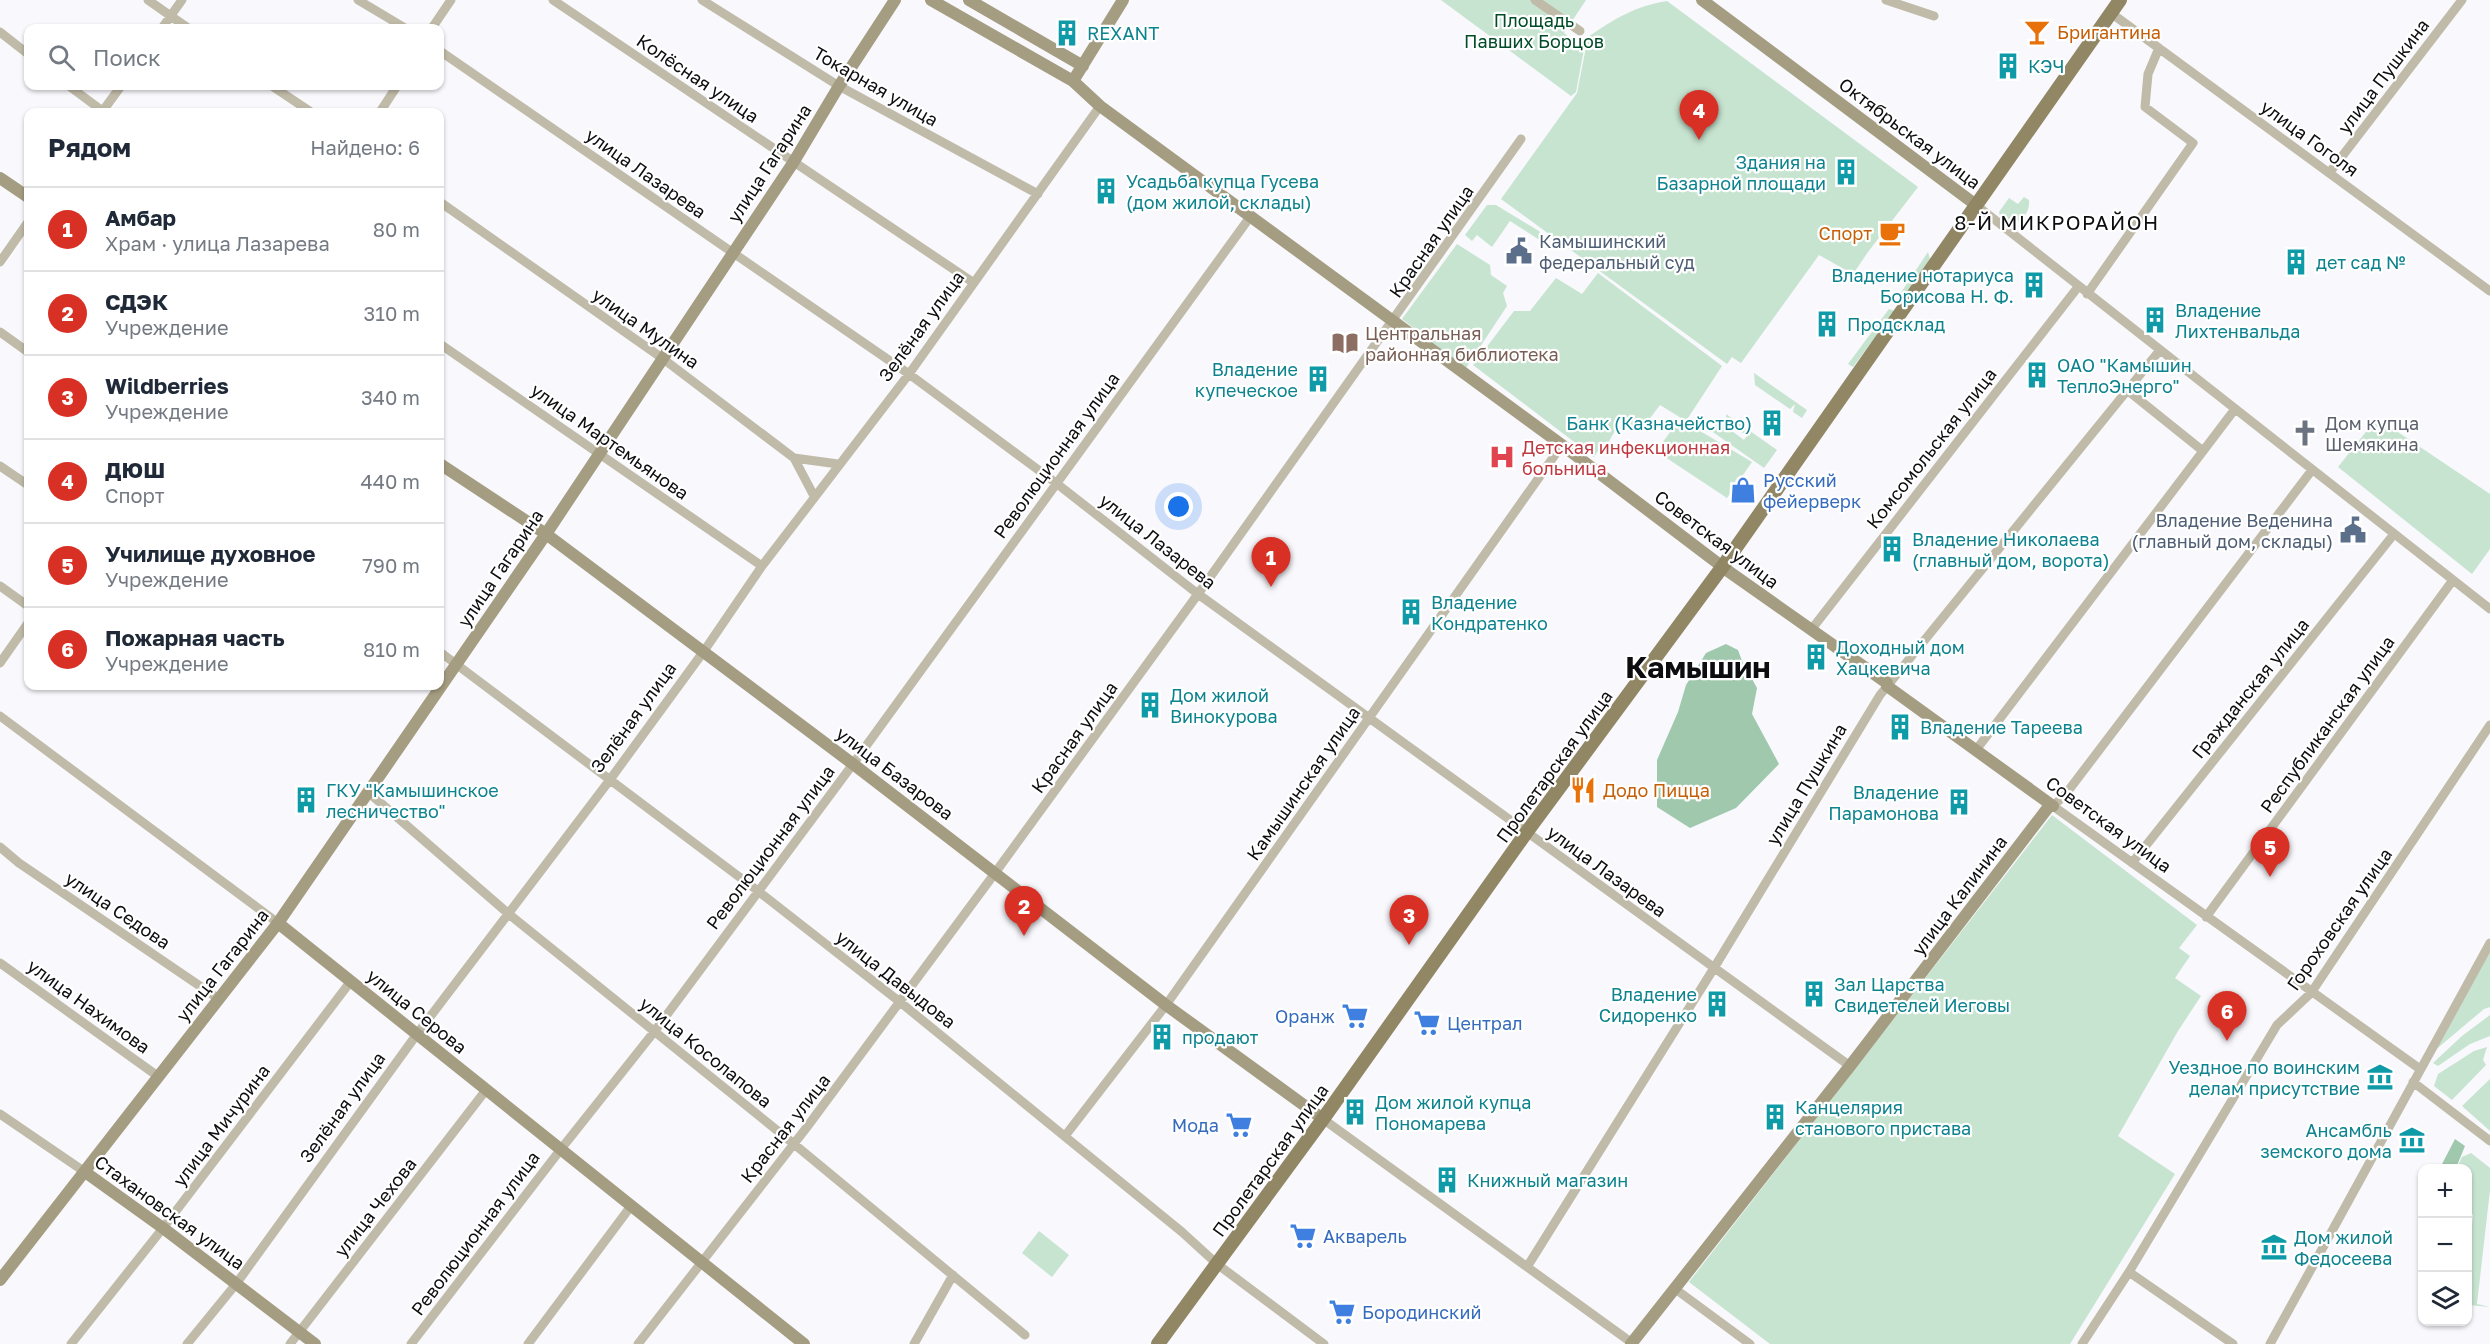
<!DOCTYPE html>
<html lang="ru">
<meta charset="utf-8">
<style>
:root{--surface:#fff;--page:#f2f2f3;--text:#1f2937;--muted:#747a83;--line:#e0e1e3;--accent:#d93025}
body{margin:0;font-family:"Golos Text",sans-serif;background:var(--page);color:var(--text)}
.controls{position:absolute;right:18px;bottom:18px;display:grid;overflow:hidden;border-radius:12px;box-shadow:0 2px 4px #0004}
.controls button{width:54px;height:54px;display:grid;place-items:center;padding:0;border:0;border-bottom:2px solid var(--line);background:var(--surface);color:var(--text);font:30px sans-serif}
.you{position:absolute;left:1179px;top:507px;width:21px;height:21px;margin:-15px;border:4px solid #fff;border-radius:50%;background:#1a73e8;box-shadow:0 0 0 9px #1a73e833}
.badge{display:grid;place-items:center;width:39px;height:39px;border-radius:50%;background:var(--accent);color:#fff;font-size:20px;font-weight:700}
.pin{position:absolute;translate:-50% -50px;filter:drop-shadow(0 2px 3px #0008)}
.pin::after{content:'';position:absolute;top:32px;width:21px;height:18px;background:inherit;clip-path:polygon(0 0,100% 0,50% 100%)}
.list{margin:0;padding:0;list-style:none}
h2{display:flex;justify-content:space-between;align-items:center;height:78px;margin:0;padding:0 24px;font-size:26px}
h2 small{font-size:20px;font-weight:400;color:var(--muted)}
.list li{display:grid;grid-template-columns:39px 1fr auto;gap:18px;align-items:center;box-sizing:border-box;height:84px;padding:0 24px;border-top:2px solid var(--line)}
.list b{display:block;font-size:22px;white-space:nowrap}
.list p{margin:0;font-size:20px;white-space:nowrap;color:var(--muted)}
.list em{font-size:20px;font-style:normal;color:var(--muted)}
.icon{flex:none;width:33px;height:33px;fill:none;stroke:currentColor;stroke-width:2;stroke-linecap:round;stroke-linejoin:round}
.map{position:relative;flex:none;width:2490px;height:1344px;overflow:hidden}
.search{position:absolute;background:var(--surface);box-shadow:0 2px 4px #0004;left:24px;top:24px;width:420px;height:66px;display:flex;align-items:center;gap:15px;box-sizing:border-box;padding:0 21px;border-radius:12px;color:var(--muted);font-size:22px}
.panel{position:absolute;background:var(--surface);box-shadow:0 2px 4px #0004;left:24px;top:108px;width:420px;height:582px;border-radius:12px}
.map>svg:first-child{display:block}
</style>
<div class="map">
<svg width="2490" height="1344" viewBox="0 0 2490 1344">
<rect width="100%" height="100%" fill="#f8f8fd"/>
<!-- green -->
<path fill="#c7e4d0" d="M1441 0H1586L1564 33 1584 49 1576 92 1571 96Z
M1667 1 1918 187 1868 252 1853 274 1819 255 1741 363 1732 357 1727 364 1501 199 1577 93 1588 37C1614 19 1635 6 1667 1Z
M2024 197 2029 200C2030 213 2023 218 2012 225L2000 216 1999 212 2009 198 2018 204Z
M1487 205H1496L1539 231 1546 244 1510 221 1492 247 1477 235 1472 241 1465 235Z
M1457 244 1490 265 1491 275 1507 286 1503 293 1507 306 1466 368 1402 319Z
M1928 252 1930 259 1907 293 1900 294Z
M1598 273 1722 366 1686 421 1660 405 1641 430 1622 419 1608 443 1604 442 1594 457 1473 365 1514 311H1530L1556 278 1582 294Z
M1889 309 1895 311 1853 367 1848 364Z
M1754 373 1807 410 1802 418 1793 412 1795 404 1790 409 1755 385Z
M1726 414 1777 450 1764 468 1710 430 1717 420 1744 440 1747 436 1727 422Z
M2377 418 2490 494V549L2472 574 2338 467Z
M1680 419 1752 462 1727 498 1656 451Z
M2052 815 2197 925 2179 948 2190 956 2175 978 2201 996 2178 1031 2118 1136 2175 1174 2070 1344H1770L1689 1282Z
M2490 948V1007L2484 1009 2427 1057Z
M2490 1015V1036L2470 1044 2438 1066 2433 1063 2462 1036Z
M2487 1047 2483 1060 2486 1065 2452 1100 2434 1086 2438 1074 2474 1051Z
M2490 1079V1131L2462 1106Z
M2471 1153 2490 1168V1190L2477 1304 2490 1307 2468 1305V1246L2470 1245 2473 1215 2468 1207V1168H2457L2462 1157Z
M1039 1231 1069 1255 1052 1277 1022 1253Z"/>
<!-- forest -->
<path fill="#9fc8ad" d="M1726 644 1738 650 1742 661 1757 688 1752 714 1779 764 1736 808 1690 828 1657 807V760L1678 712 1686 685 1706 653Z
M2455 1139 2465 1146 2456 1168H2440Z"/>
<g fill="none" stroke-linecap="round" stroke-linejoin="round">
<!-- street -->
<path stroke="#c0bba8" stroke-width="9" d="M148 0 188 28
M358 0 405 28
M553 0 974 283
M702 0 839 86 1038 194
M1535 0 1580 31
M1886 0 1934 16
M2111 13 2490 291
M162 28 182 0
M432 28 451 0
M0 32 28 54
M440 51 909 374 1056 483 1198 594 1850 1066
M69 86 104 112
M272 86 311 112
M102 112 121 86
M380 112 397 86
M2330 172 2462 0
M440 202 662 358 794 458 838 464
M1976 205 2490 609
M0 262 28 222
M2087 294 2193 143 2145 107 2148 74 2159 48
M0 332 28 352
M440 344 762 566
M2127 390 2203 451
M794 458 814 496
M0 466 28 485
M2312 470 2065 795 2053 806 2420 1069
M0 586 28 606
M1811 630 2078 287
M440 652 758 891 900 1002 1182 1232 1217 1264 1324 1344
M0 663 28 623
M0 716 278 923
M1976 750 2235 409
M368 792 510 915 794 1144 1025 1335
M0 847 19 863 219 999
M2132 863 2394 534
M2206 917 2453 580
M0 963 159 1077
M2413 1082 2490 1141
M0 1114 85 1172
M1323 1119 1632 1343
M1065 1136 1166 1005 1562 445
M1527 1267 1714 968 1880 695 2160 350
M2129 1272 2233 1344
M1674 1288 1750 1344
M71 1344 163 1228 351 981
M187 1344 236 1284 417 1034 609 781 704 651 762 566 909 374 1100 106
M290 1344 486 1090
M411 1344 561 1149 654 1032 853 764 1250 217
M528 1344 631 1206
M638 1344 807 1127 995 873 1198 594 1521 139
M914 1344 953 1275
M2082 1344 2129 1272 2277 1025 2311 993 2490 725
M2270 1344 2490 943"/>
<!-- secondary -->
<path stroke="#a59d81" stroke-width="12" d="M931 0 1073 81 1100 106 1562 445 1728 571 1887 683V686L2053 806 2050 805 1850 1066 1631 1344
M969 0 1083 66
M1702 0 1976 205
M1073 81 1123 0
M0 178 28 197
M440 464 546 534 853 764 1166 1005 1323 1119
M278 923 804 1344
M85 1172 163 1228 315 1344
M0 1280 278 923 546 534 793 163 839 86 895 0"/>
<!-- primary -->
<path stroke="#918765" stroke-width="14" d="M1158 1344 1323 1119 1526 833 1723 566 2120 0"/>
</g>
<!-- icons -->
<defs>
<g id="bar-bare" transform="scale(2.07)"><path d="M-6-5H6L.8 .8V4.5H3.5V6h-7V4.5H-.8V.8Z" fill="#e8710a" stroke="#fff" stroke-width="2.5" paint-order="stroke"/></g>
<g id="building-bare" transform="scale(2.07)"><path d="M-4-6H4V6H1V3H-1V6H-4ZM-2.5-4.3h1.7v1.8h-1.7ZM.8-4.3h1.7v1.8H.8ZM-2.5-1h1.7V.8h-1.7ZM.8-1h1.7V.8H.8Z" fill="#0f9aa8" stroke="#fff" stroke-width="2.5" paint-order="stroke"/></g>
<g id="cafe-bare" transform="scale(2.07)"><path d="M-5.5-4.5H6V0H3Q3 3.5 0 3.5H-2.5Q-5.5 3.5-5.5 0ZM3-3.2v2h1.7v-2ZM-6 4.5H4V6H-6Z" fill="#e8710a" stroke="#fff" stroke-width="2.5" paint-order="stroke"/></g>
<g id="civic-bare" transform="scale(2.07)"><path d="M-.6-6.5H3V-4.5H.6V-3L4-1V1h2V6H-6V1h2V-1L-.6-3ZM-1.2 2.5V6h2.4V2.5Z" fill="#5c6f8a" stroke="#fff" stroke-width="2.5" paint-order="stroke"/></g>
<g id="library-bare" transform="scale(2.07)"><path d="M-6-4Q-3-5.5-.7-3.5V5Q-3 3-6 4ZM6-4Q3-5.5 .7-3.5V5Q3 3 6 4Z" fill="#8d6e63" stroke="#fff" stroke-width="2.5" paint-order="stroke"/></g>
<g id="church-bare" transform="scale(2.07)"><path d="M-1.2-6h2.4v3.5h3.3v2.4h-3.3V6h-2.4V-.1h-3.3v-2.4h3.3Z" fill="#6b7280" stroke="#fff" stroke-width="2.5" paint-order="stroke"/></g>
<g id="hospital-bare" transform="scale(2.07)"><path d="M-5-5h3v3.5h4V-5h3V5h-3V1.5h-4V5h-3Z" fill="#e0444e" stroke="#fff" stroke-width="2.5" paint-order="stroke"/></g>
<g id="shop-bare" transform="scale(2.07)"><path d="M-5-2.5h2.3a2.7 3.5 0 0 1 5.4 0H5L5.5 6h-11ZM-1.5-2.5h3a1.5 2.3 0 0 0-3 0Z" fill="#3f7fe0" stroke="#fff" stroke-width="2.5" paint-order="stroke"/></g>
<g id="restaurant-bare" transform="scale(2.07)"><path d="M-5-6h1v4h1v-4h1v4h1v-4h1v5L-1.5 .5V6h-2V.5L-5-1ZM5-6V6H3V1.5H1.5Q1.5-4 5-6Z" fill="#e8710a" stroke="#fff" stroke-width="2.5" paint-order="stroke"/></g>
<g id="supermarket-bare" transform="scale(2.07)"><path d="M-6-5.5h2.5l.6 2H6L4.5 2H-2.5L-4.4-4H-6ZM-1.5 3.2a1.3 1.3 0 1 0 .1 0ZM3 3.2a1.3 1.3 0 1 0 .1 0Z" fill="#3f7fe0" stroke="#fff" stroke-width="2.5" paint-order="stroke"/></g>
<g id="museum-bare" transform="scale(2.07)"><path d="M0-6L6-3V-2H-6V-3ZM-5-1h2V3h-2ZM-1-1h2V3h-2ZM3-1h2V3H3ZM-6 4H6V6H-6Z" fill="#0f9aa8" stroke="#fff" stroke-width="2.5" paint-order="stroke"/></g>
</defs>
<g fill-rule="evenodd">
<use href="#bar-bare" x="2037" y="32"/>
<use href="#building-bare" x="1067" y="33"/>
<use href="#building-bare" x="2008" y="66"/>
<use href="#building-bare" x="1846" y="172"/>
<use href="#building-bare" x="1106" y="191"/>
<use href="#cafe-bare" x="1892" y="233"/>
<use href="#civic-bare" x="1519" y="251"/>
<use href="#building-bare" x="2296" y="262"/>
<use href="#building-bare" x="2034" y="285"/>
<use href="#building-bare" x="2155" y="320"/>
<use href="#building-bare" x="1827" y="324"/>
<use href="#library-bare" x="1345" y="343"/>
<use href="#building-bare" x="2037" y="375"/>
<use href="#building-bare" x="1318" y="379"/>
<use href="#building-bare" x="1772" y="423"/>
<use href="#church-bare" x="2305" y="433"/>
<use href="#hospital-bare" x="1502" y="457"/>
<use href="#shop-bare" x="1743" y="490"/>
<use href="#civic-bare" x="2353" y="530"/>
<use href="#building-bare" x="1892" y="549"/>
<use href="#building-bare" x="1411" y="612"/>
<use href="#building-bare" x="1816" y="657"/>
<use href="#building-bare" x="1150" y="705"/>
<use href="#building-bare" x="1900" y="727"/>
<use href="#restaurant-bare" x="1583" y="790"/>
<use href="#building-bare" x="306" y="800"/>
<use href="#building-bare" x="1959" y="802"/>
<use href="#building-bare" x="1814" y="994"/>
<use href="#building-bare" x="1717" y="1004"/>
<use href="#supermarket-bare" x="1355" y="1016"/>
<use href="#supermarket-bare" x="1427" y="1023"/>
<use href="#building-bare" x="1162" y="1037"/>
<use href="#museum-bare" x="2380" y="1077"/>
<use href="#building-bare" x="1355" y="1112"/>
<use href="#building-bare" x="1775" y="1117"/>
<use href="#supermarket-bare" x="1239" y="1125"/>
<use href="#museum-bare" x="2412" y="1140"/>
<use href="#building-bare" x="1447" y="1180"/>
<use href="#supermarket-bare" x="1303" y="1236"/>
<use href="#museum-bare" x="2274" y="1247"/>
<use href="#supermarket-bare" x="1342" y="1312"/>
</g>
<g text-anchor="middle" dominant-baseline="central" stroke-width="4.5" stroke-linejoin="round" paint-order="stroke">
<!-- park labels -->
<g font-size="18" fill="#014b28" stroke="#fff">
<text x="1534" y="20">Площадь<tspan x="1534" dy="21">Павших Борцов</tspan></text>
</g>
<!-- food labels -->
<g font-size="18" fill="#c56008" stroke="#fff" text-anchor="start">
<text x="2057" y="32">Бригантина</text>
<text x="1872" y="233" text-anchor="end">Спорт</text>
<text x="1603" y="790">Додо Пицца</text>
</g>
<!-- culture labels -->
<g font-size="18" fill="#0d838f" stroke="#fff" text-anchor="start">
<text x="1087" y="33">REXANT</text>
<text x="2028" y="66">КЭЧ</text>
<text x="1826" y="162" text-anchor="end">Здания на<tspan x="1826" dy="21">Базарной площади</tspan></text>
<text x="1126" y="181">Усадьба купца Гусева<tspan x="1126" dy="21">(дом жилой, склады)</tspan></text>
<text x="2316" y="262">дет сад №</text>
<text x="2014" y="275" text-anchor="end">Владение нотариуса<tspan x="2014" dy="21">Борисова Н. Ф.</tspan></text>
<text x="2175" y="310">Владение<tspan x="2175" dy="21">Лихтенвальда</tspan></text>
<text x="1847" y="324">Продсклад</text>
<text x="2057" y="365">ОАО "Камышин<tspan x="2057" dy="21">ТеплоЭнерго"</tspan></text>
<text x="1298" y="369" text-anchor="end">Владение<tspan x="1298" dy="21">купеческое</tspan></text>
<text x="1752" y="423" text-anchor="end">Банк (Казначейство)</text>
<text x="1912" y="539">Владение Николаева<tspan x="1912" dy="21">(главный дом, ворота)</tspan></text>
<text x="1431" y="602">Владение<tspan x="1431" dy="21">Кондратенко</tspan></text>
<text x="1836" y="647">Доходный дом<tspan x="1836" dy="21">Хацкевича</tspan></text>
<text x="1170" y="695">Дом жилой<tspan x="1170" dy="21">Винокурова</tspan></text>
<text x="1920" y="727">Владение Тареева</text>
<text x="326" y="790">ГКУ "Камышинское<tspan x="326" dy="21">лесничество"</tspan></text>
<text x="1939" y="792" text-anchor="end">Владение<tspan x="1939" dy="21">Парамонова</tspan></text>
<text x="1834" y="984">Зал Царства<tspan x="1834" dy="21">Свидетелей Иеговы</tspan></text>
<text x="1697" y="994" text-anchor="end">Владение<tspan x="1697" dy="21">Сидоренко</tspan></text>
<text x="1182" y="1037">продают</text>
<text x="2360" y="1067" text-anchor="end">Уездное по воинским<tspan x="2360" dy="21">делам присутствие</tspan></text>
<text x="1375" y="1102">Дом жилой купца<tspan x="1375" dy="21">Пономарева</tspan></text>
<text x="1795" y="1107">Канцелярия<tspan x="1795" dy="21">станового пристава</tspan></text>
<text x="2392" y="1130" text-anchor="end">Ансамбль<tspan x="2392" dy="21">земского дома</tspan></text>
<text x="1467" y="1180">Книжный магазин</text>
<text x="2294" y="1237">Дом жилой<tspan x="2294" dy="21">Федосеева</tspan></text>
</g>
<!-- street labels -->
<g font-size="18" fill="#0d0d0f" stroke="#fff">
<text transform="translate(2383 76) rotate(-53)">улица Пушкина</text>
<text transform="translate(698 78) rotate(34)">Колёсная улица</text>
<text transform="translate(876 86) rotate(30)">Токарная улица</text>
<text transform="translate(1910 133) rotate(37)">Октябрьская улица</text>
<text transform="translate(2310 138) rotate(36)">улица Гоголя</text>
<text transform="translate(769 163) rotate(-57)">улица Гагарина</text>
<text transform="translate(646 173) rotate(35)">улица Лазарева</text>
<text transform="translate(1431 241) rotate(-55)">Красная улица</text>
<text transform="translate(921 326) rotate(-54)">Зелёная улица</text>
<text transform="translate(646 328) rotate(35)">улица Мулина</text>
<text transform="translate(610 441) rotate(35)">улица Мартемьянова</text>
<text transform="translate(1931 448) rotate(-52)">Комсомольская улица</text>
<text transform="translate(1056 455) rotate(-54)">Революционная улица</text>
<text transform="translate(1717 539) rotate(37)">Советская улица</text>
<text transform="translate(1158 541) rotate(38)">улица Лазарева</text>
<text transform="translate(500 568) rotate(-56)">улица Гагарина</text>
<text transform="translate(2250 688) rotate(-51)">Гражданская улица</text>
<text transform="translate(633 717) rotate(-54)">Зелёная улица</text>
<text transform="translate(2327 724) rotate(-54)">Республиканская улица</text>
<text transform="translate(1074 737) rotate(-54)">Красная улица</text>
<text transform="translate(1554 766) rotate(-54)">Пролетарская улица</text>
<text transform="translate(895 773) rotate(37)">улица Базарова</text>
<text transform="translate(1303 783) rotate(-55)">Камышинская улица</text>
<text transform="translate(1806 784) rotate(-59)">улица Пушкина</text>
<text transform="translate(2109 824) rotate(36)">Советская улица</text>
<text transform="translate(770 847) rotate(-53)">Революционная улица</text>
<text transform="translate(1607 871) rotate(36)">улица Лазарева</text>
<text transform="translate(1959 895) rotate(-53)">улица Калинина</text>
<text transform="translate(118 910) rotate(34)">улица Седова</text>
<text transform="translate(2339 919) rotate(-55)">Гороховская улица</text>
<text transform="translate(222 965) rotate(-52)">улица Гагарина</text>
<text transform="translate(896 979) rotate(38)">улица Давыдова</text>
<text transform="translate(89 1006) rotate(36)">улица Нахимова</text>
<text transform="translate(417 1011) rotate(39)">улица Серова</text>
<text transform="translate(706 1052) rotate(39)">улица Косолапова</text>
<text transform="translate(342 1107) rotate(-54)">Зелёная улица</text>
<text transform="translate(221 1125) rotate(-53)">улица Мичурина</text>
<text transform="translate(785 1128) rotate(-52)">Красная улица</text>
<text transform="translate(1270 1160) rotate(-54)">Пролетарская улица</text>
<text transform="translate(375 1207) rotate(-52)">улица Чехова</text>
<text transform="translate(170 1212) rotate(36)">Стахановская улица</text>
<text transform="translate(475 1233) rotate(-53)">Революционная улица</text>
</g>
<!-- service labels -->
<g font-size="18" fill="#4e5e75" stroke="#fff" text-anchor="start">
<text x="1539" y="241">Камышинский<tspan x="1539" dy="21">федеральный суд</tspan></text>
<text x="2333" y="520" text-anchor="end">Владение Веденина<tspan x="2333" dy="21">(главный дом, склады)</tspan></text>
</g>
<!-- education labels -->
<g font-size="18" fill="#785e54" stroke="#fff" text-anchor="start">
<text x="1365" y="333">Центральная<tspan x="1365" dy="21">районная библиотека</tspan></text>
</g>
<!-- worship labels -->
<g font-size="18" fill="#5b616d" stroke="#fff" text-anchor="start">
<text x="2325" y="423">Дом купца<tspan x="2325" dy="21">Шемякина</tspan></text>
</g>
<!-- health labels -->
<g font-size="18" fill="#be3a42" stroke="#fff" text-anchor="start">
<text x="1522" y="447">Детская инфекционная<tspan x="1522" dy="21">больница</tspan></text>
</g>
<!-- shop labels -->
<g font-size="18" fill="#366cbe" stroke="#fff" text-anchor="start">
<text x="1763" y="480">Русский<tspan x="1763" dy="21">фейерверк</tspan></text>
<text x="1335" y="1016" text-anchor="end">Оранж</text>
<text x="1447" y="1023">Централ</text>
<text x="1219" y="1125" text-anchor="end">Мода</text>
<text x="1323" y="1236">Акварель</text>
<text x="1362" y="1312">Бородинский</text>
</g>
<!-- neighbourhood labels -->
<g font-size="20" letter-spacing="1.5" fill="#0d0d0f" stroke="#fff">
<text x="2057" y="222">8-Й МИКРОРАЙОН</text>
</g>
<!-- town labels -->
<g font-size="30" font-weight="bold" fill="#0d0d0f" stroke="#fff">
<text x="1698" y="667">Камышин</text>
</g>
</g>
</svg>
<div class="controls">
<button>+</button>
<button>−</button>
<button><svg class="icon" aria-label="layers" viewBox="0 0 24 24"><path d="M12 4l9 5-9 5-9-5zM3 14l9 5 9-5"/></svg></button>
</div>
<div class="you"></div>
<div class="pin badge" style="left:1271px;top:587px">1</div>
<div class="pin badge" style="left:1024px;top:936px">2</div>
<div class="pin badge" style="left:1409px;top:945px">3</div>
<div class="pin badge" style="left:1699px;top:140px">4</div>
<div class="pin badge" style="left:2270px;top:877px">5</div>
<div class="pin badge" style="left:2227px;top:1041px">6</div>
<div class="search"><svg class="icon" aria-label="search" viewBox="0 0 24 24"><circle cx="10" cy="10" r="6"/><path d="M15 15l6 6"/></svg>Поиск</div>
<section class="panel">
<h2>Рядом<small>Найдено: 6</small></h2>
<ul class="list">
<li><span class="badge">1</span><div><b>Амбар</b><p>Храм · улица Лазарева</p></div><em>80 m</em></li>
<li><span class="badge">2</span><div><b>СДЭК</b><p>Учреждение</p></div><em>310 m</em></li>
<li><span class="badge">3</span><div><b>Wildberries</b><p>Учреждение</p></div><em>340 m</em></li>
<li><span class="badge">4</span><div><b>ДЮШ</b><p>Спорт</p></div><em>440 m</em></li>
<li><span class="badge">5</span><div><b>Училище духовное</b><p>Учреждение</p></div><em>790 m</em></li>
<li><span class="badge">6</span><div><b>Пожарная часть</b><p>Учреждение</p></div><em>810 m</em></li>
</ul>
</section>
</div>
